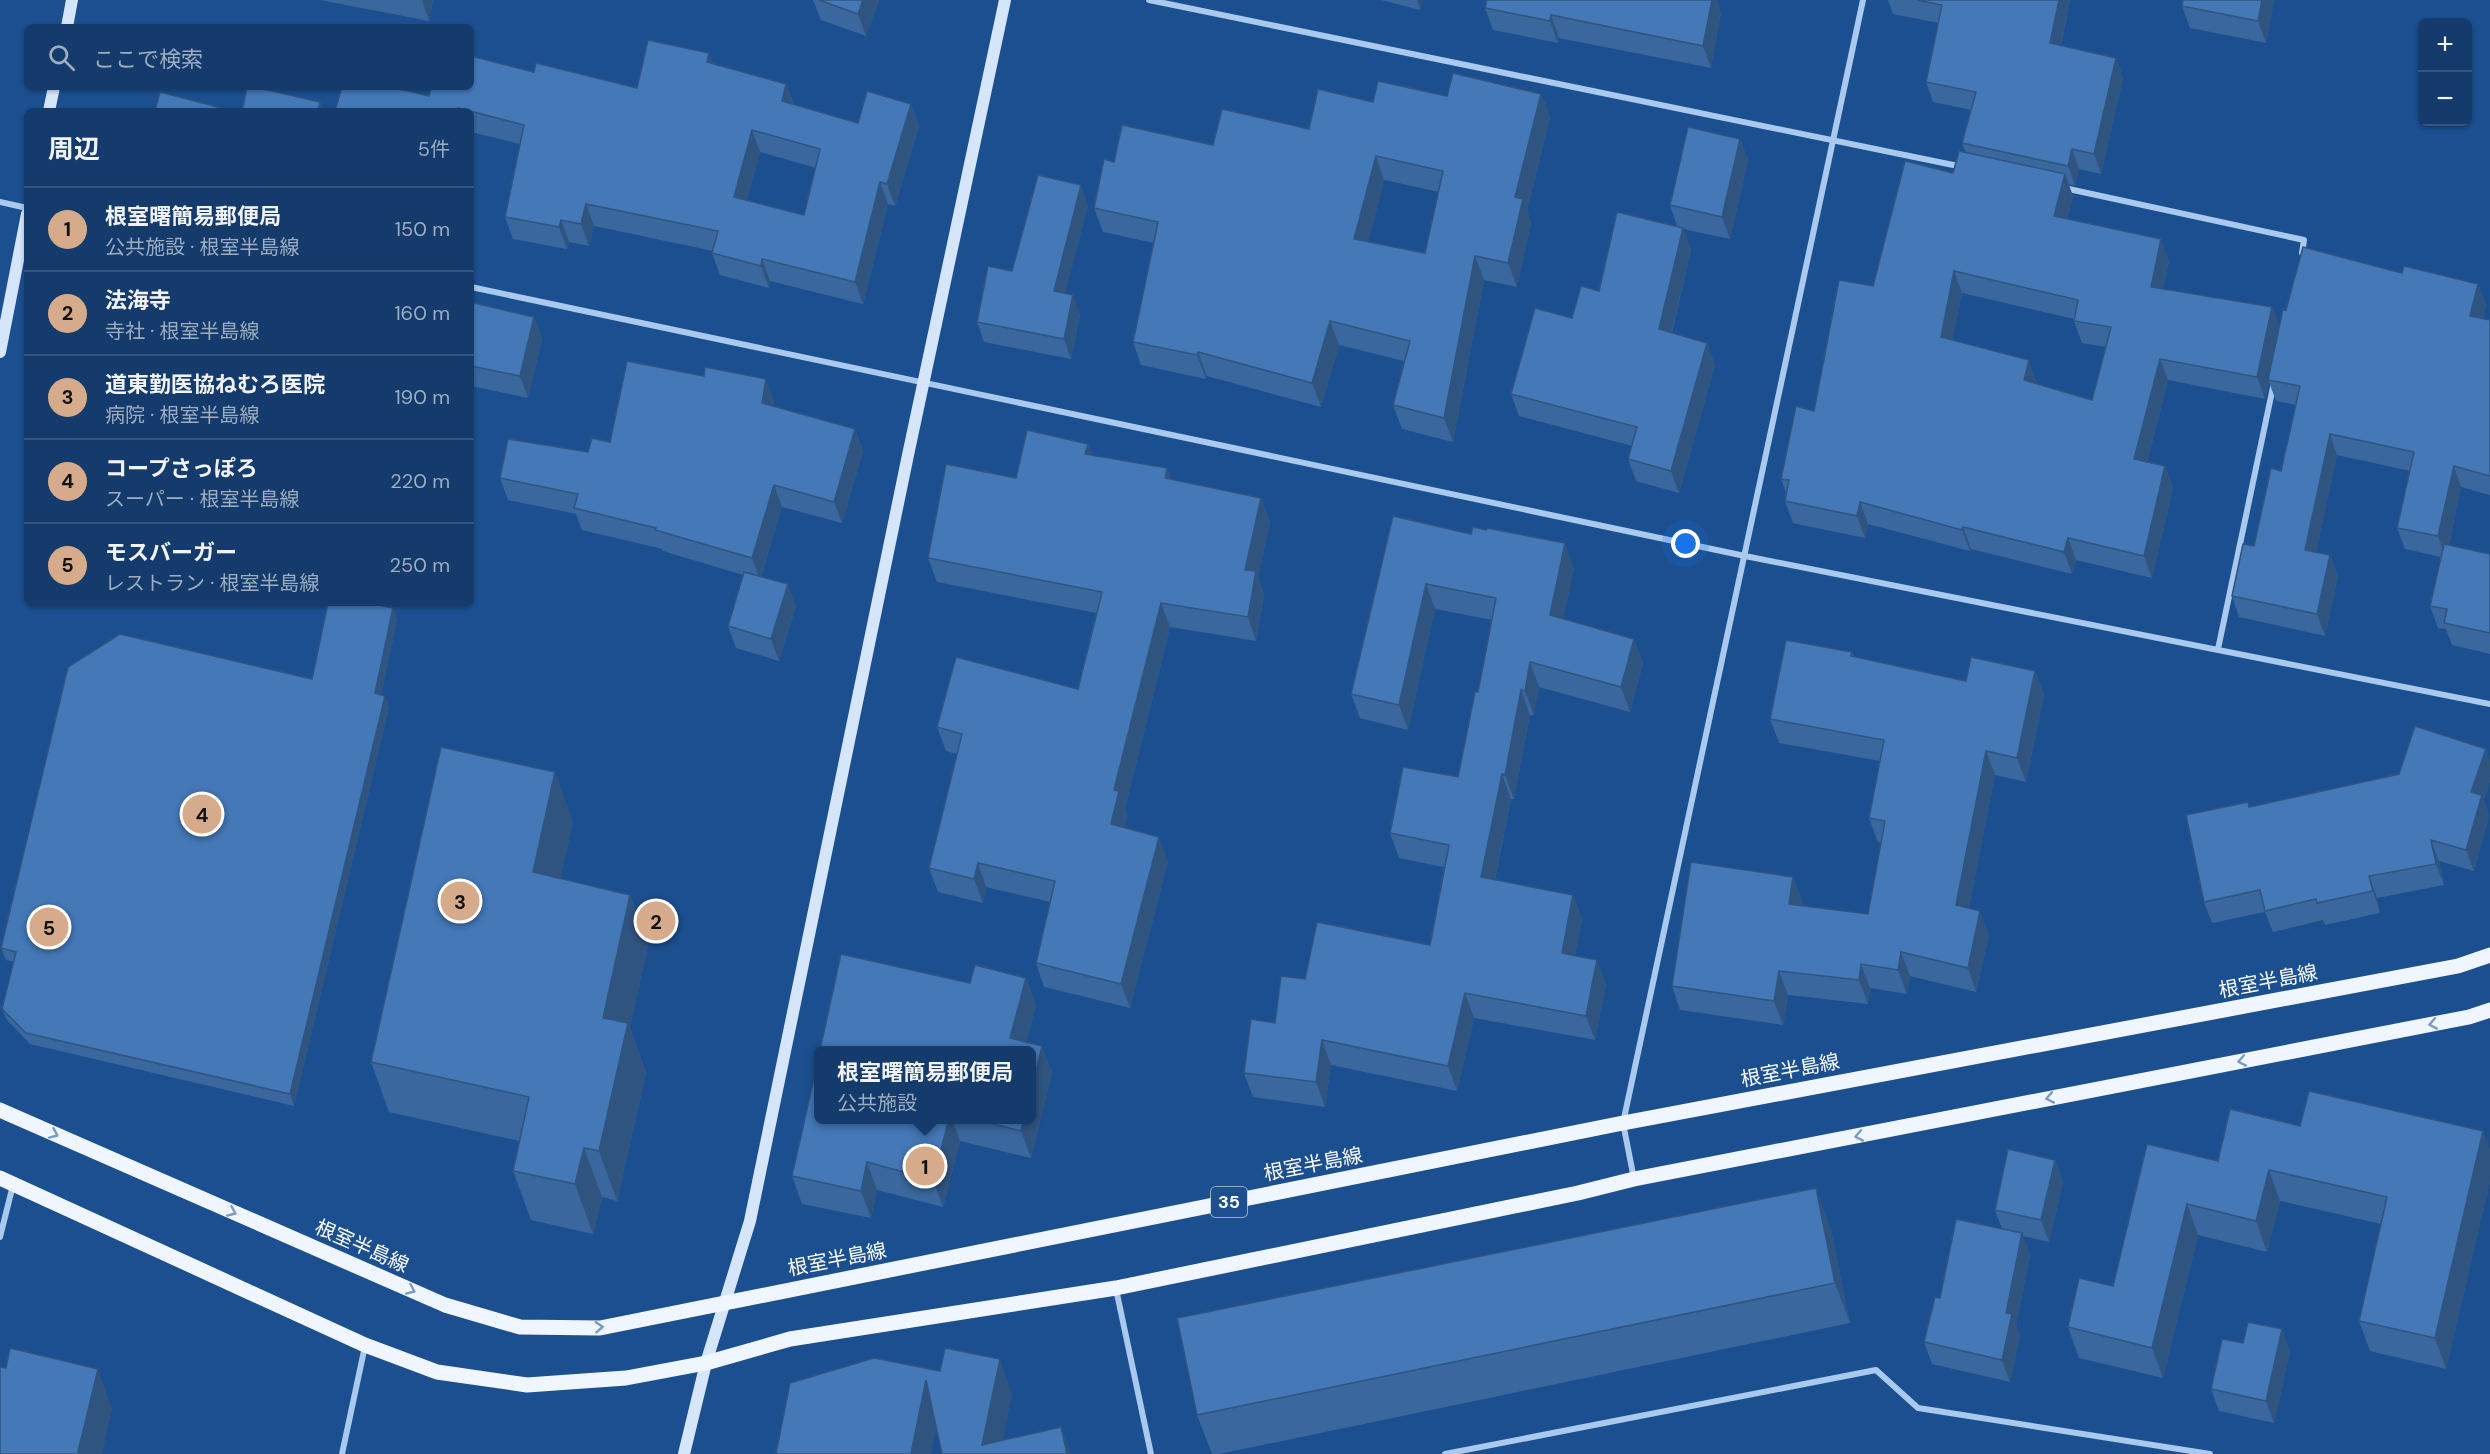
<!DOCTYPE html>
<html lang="ja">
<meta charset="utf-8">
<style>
:root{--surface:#143b6b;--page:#214673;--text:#f1f3f6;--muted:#9dadc1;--line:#33557e;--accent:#d6ab8b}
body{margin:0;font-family:"DM Sans","Noto Sans JP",sans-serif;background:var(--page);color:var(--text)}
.controls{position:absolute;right:18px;top:18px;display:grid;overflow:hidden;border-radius:9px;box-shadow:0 2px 4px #0004}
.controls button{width:54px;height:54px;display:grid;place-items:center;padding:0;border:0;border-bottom:2px solid var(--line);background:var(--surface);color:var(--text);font:30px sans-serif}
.you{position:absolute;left:1686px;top:544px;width:21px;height:21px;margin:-15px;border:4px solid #fff;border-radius:50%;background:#1a73e8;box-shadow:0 0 0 9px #1a73e833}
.badge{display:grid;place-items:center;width:39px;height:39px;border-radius:50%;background:var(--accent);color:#111;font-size:20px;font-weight:700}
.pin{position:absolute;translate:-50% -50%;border:3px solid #fff;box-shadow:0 2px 6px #0006}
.popup{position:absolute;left:814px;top:1046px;width:222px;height:78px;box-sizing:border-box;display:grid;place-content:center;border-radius:9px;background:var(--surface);filter:drop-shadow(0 2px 4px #0005);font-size:20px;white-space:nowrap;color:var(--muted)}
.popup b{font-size:22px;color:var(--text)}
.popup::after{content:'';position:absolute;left:50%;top:100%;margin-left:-12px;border:12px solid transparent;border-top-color:var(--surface)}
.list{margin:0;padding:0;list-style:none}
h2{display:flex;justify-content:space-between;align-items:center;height:78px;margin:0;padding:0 24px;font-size:26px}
h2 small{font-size:20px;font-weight:400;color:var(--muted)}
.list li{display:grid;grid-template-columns:39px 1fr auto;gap:18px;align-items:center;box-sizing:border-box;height:84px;padding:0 24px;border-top:2px solid var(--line)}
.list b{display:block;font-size:22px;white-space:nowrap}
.list p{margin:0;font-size:20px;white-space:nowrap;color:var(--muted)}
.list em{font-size:20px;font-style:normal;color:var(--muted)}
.icon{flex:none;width:33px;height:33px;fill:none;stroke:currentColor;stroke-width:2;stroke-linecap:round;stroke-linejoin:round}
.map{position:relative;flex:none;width:2490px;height:1454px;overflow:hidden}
.search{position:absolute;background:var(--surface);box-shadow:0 2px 4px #0004;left:24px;top:24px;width:450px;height:66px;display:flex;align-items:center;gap:15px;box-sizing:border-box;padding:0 21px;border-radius:9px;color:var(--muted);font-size:22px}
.panel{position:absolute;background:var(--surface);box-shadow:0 2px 4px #0004;left:24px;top:108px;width:450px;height:498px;border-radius:9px}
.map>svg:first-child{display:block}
</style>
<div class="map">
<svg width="2490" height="1454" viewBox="0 0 2490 1454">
<rect width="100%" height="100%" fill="#1b4f8f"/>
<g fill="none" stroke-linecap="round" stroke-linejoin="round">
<!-- street -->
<path stroke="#a9c9ee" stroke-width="6" d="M1149 0 1963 167
M2064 188 2304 240 2302 253
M0 202 27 208
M471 287 1745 556 2490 704
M2218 649 2273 387
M1634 1179 1623 1123 1863 0
M0 1237 13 1185
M1116 1289 1151 1454
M342 1454 365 1346
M1445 1454 1876 1370 1918 1408 2210 1454"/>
<!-- secondary -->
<path stroke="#d6e6fa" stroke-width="12" d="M67 27 72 0
M49 111 54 87
M0 352 27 214
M684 1454 706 1363 750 1221 908 455 1005 0"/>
<!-- primary -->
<path stroke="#f0f6ff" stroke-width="15" d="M0 1110 445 1305 520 1327 600 1328 1623 1123 2458 966 2490 955
M0 1178 365 1345 437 1372 527 1385 626 1378 706 1363 790 1339 1116 1288 1578 1193 1634 1179 2469 1017 2490 1010"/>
</g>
<!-- wall -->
<path fill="#3a679d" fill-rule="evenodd" d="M320 0H433L429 21Z
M813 0H879L866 36 821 20Z
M1381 0H1423L1420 10Z
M1888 0H2070L2061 46 2116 58 2123 78 2101 174 2079 169 2075 186 2068 184 2073 196 2067 219 2169 261 2163 289 2272 307 2279 326 2286 310 2402 273 2478 284 2486 305 2483 319 2490 320V495L2461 487 2449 545 2490 554V654L2452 645 2446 629 2438 628 2430 606 2441 557 2405 549 2397 528 2410 471 2337 455 2316 552 2330 555 2338 576 2325 636 2239 617 2232 596 2254 546 2281 471 2296 405 2276 401 2269 382 2265 399 2168 380 2147 462 2165 466 2173 488 2152 578 2076 560 2072 574 1971 549 1970 551 1868 524 1865 538 1793 523 1785 501 1786 493 1781 479 1873 286 1953 173 1966 153 1962 143 1971 110 1933 102 1926 82 1938 23 1893 14ZM1962 293 2074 319V321L2082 343 2106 347 2092 400 2036 384 2037 382 1952 340Z
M2274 0 2266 43 2190 28 2182 6Z
M1485 8 1721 12 1711 68 1559 38 1558 43 1493 30Z
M713 64 786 84 794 104 858 123 911 104 919 126 895 206 888 204 863 304 770 281 769 288 720 275 712 253 713 251 594 226 589 246 569 242 567 249 513 239 505 217 520 144 471 132V111H335L429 96 534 72 637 88ZM760 152 816 168 804 215 747 200Z
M1541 94 1550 117 1527 211 1531 223 1517 287 1484 280 1453 442 1402 429 1393 405 1404 361 1339 345 1321 407 1207 376 1206 379 1141 365 1133 342 1154 243 1103 232 1094 208 1114 162 1309 129 1373 102 1447 96ZM1384 180 1439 192 1425 253 1368 242Z
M1740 139 1748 161 1730 239 1683 229 1691 250 1672 333 1707 343 1715 365 1679 493 1636 481 1628 459 1632 446 1519 416 1511 394 1572 318 1677 226 1670 205Z
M1088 205 1065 293 1080 314 1071 359 984 342 977 322 1012 271Z
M471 315 534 317 542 339 528 398 471 386Z
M704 376 766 379 774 401 773 407 855 429 863 451 842 523 782 507 761 577 796 606 779 661 736 648 728 626 743 575 663 551 662 549 582 530 576 514 508 500 500 478 588 452 610 442Z
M1088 444 1092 455 1167 468 1171 479 1261 498 1270 522 1258 577 1264 595 1256 641 1170 627 1125 808 1127 815 1124 828 1168 861 1130 1008 1044 987 1036 963 1050 902 986 887 983 903 938 892 929 868 957 754 946 751 937 727 1078 689 1096 613 937 582 928 558 1016 478Z
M1393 516 1574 568 1563 619 1634 639 1643 663 1630 712 1539 687 1534 715H1530L1514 799H1511L1495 880 1573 895 1582 919 1575 956 1597 960 1606 985 1595 1040 1474 1018 1457 1091 1331 1065 1325 1107 1253 1097 1244 1073 1275 1023 1305 979 1430 945 1444 867 1399 858 1390 833 1458 777 1478 692 1492 620 1435 609 1408 730 1360 718 1351 694Z
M397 619 381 695 389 707 294 1106 30 1044 7 1020 2 1009 14 962 6 960 1 948 312 679Z
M1852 652 1854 657 1966 681 2035 671 2044 695 2026 782 1995 775 1969 908 1989 935 1976 992 1910 976 1907 994 1870 988 1868 1004 1788 995 1783 1025 1680 1010 1672 986 1793 877 1802 901V905L1868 914 1881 843 1878 842 1869 818 1880 761 1779 743 1770 719Z
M2486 749 2490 761V781L2484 800 2489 816 2474 871 2439 861 2444 885 2377 898 2380 913 2325 925 2323 920 2273 932 2265 912 2212 923 2204 902 2250 807 2399 774Z
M573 821 560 879 630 895 648 945 630 1027 646 1073 617 1201 602 1197 593 1234 531 1220 513 1171 519 1141 389 1112 371 1062Z
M1026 978 1036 1005 1026 1042 1042 1046 1052 1073 1031 1158 960 1141 943 1207 877 1190 871 1218 802 1204 792 1176 819 1119H1032L970 983Z
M2300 1126 2490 1149V1181L2446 1369 2370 1351 2359 1321 2381 1224 2280 1201 2267 1252 2198 1235 2163 1378 2079 1358 2068 1327 2113 1286 2218 1161Z
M2055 1160 2063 1182 2049 1242 2023 1236 2030 1255 2016 1325 2020 1336 2010 1382 1932 1364 1924 1342 1940 1298 2002 1229 1995 1210Z
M1831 1229 1850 1323 1219 1454H1212L1197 1415Z
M2243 1343 2290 1351 2274 1423 2219 1411 2211 1389Z"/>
<!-- shaded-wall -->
<path fill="#305480" d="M422 0H433L429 21Z
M863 0H879L866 36 858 14Z
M1417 0H1423L1420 10Z
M1712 0H1717L1721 12 1711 68 1703 46Z
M2059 0H2070L2057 63 2050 43Z
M2262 0H2274L2266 43 2258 21Z
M1551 15 1559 38 1558 43 1550 21Z
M709 53 717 75 707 62Z
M2116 58 2123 78 2101 174 2094 154Z
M786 84 794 106 782 101Z
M1541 94 1550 117 1527 211 1531 223 1517 287 1508 263 1515 197Z
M320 102 324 111H318Z
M911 104 919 126 895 206 887 184Z
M752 130 760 152 742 219 734 197Z
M1740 139 1748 161 1730 239 1722 217Z
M2072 149 2079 169 2075 186 2068 166Z
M1376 156 1384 180 1363 263 1354 239Z
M2065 174 2073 196 2062 238 2054 216Z
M880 182 888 204 863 304 855 282Z
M1081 185 1088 205 1061 310 1054 291Z
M586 204 594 226 589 246 581 224Z
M561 220 569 242 567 249 559 227Z
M1683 228 1691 250 1667 351 1659 329Z
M2161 239 2169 261 2159 309 2151 287Z
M1475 256 1484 280 1453 442 1444 418Z
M762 259 770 281 769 288 761 266Z
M1954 271 1962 293 1949 358 1941 337Z
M2478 284 2486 305 2478 338 2470 316Z
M1073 295 1080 314 1071 359 1064 339Z
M2272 307 2280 329 2268 380 2269 382 2265 399 2257 377Z
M534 317 542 339 528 398 520 376Z
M1330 321 1339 345 1321 407 1312 383Z
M1707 343 1715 365 1679 493 1671 471Z
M1198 352 1207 376 1206 379 1197 355Z
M2160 359 2168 380 2142 481 2134 459Z
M2029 360 2037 382 2032 402 2024 380Z
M766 379 774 401 770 425 762 403Z
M855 429 863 451 842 523 834 502Z
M2330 434 2337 455 2312 571 2305 550Z
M1088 444 1097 468 1085 454Z
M2165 466 2173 488 2152 578 2144 556Z
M2454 466 2461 487 2446 558 2438 536Z
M1167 468 1176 493 1165 478Z
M774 485 782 507 760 580 752 558Z
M1261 498 1270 522 1258 577 1264 595 1256 641 1248 617 1245 570Z
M1860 502 1868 524 1865 538 1857 516Z
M1963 527 1971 549 1970 551 1962 530Z
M2068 538 2076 560 2072 574 2064 552Z
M1565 543 1574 568 1559 639 1550 615Z
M2330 555 2338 576 2325 636 2317 614Z
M788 584 796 606 779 661 771 639Z
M1426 584 1435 609 1408 730 1399 705Z
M1161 603 1170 627 1125 808 1127 815 1119 848 1111 824 1114 790Z
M393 608 397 619 379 705 375 693Z
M1634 639 1643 663 1630 712 1621 687Z
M1530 662 1539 687 1534 715 1525 691Z
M2035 671 2044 695 2026 782 2017 758Z
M1521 690 1530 715 1514 799 1505 775Z
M385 696 389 707 294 1106 290 1094Z
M2486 749 2490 761V781L2484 800 2489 816 2474 871 2466 850 2471 792Z
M1986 751 1995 775 1965 929 1956 905Z
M555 772 573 821 551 922 533 872Z
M1502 774 1511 799 1490 902 1481 877Z
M1159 837 1168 861 1130 1008 1121 984Z
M2431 840 2439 861 2444 885 2436 864Z
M978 863 986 887 983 903 974 879Z
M2369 876 2377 898 2380 913 2373 891Z
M1793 877 1802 901 1798 928 1789 904Z
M630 895 648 945 630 1027 646 1073 617 1201 599 1151 603 1018Z
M1573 895 1582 919 1571 978 1562 953Z
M1980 911 1989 935 1976 992 1968 968Z
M1901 952 1910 976 1907 994 1898 970Z
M1597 960 1606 985 1595 1040 1586 1016Z
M1861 964 1870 988 1868 1004 1859 980Z
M1779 971 1788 995 1783 1025 1774 1001Z
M1026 978 1036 1005 1024 1050 1010 1038Z
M1465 993 1474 1018 1457 1091 1448 1066Z
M1322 1040 1331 1065 1325 1107 1316 1082Z
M1042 1046 1052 1073 1031 1158 1021 1131 1024 1119H1032V1089Z
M949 1119H952L960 1141 943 1207 933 1180Z
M2483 1131 2490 1149V1181L2446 1369 2435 1338Z
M584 1148 602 1197 593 1234 575 1184Z
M2055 1160 2063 1182 2049 1242 2041 1220Z
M867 1162 877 1190 871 1218 861 1191Z
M2269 1170 2280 1201 2267 1252 2256 1221Z
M1816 1188 1831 1229 1850 1323 1835 1283Z
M2187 1204 2198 1235 2163 1378 2152 1348Z
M2022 1233 2030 1255 2016 1325 2020 1336 2010 1382 2002 1360 2006 1313Z
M2282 1329 2290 1351 2274 1423 2266 1401Z
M1000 1359 1012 1394 1000 1454 982 1445Z
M98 1369 112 1409 102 1454H79L78 1452Z
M926 1380 939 1415 931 1454H911Z
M1061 1427 1071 1454H1067Z"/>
<!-- building -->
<path fill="#4478b7" stroke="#305480" stroke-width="1.5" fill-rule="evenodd" d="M819 0H863L858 14Z
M1487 0H1712L1703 46 1551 15 1550 21 1485 8Z
M1917 0H2059L2050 43 2116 58 2094 154 2072 149 2068 166 1962 143 1976 92 1926 82 1942 5Z
M2183 0H2262L2258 21 2182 6Z
M648 40 709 53 707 62 786 84 782 101 858 123 867 91 911 104 887 184 880 182 855 282 762 259 761 266 712 253 718 231 586 204 581 224 561 220 559 227 505 217 524 125 458 108 457 111H335L342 87H391L429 96 431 87H471V56L534 72 536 63 637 88ZM752 130 820 149 804 215 734 197Z
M1453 73 1541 94 1515 197 1523 199 1508 263 1475 256 1444 418 1393 405 1410 341 1330 321 1312 383 1198 352 1197 355 1133 342 1158 222 1094 208 1104 159 1114 162 1122 125 1213 145 1222 109 1309 129 1318 89 1373 102 1378 81 1447 96ZM1376 156 1443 171 1425 253 1354 239Z
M247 87H254L320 102 318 111H242Z
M160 92 233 111H155Z
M1688 127 1740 139 1722 217 1670 205Z
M1959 151 2065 174 2054 216 2161 239 2151 287 2272 307 2257 377 2160 359 2134 459 2165 466 2144 556 2068 538 2064 552 1963 527 1962 530 1860 502 1857 516 1785 501 1789 480 1781 479 1796 406 1814 411 1839 280 1873 286 1905 161 1953 173ZM1954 271 2078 300 2074 321 2111 327 2092 400 2024 380 2029 360 1941 337Z
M1038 175 1081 185 1054 291 1073 295 1064 339 977 322 988 266 1012 271Z
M1617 212 1683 228 1659 329 1707 343 1671 471 1628 459 1637 427 1511 394 1535 308 1572 318 1581 286 1599 291Z
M2303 247 2402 273 2404 266 2478 284 2470 316 2490 320V476L2454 466 2438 536 2397 528 2414 452 2330 434 2305 550 2330 555 2317 614 2232 596 2243 544 2254 546 2271 468 2281 471 2300 386 2268 380 2283 309 2286 310Z
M474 303 534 317 520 376 471 366V315Z
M627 361 704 376 705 367 766 379 762 403 855 429 834 502 774 485 752 558 655 530 656 528 574 508 578 494 500 478 508 439 588 452 592 438 610 442Z
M1027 430 1088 444 1085 454 1167 468 1165 478 1261 498 1245 570 1256 571 1248 617 1161 603 1114 790 1119 791 1111 824 1159 837 1121 984 1036 963 1055 881 978 863 974 879 929 868 962 734 937 727 956 657 1078 689 1102 592 928 558 946 464 1016 478Z
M1393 516 1471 534 1473 527 1486 530 1487 528 1565 543 1550 615 1634 639 1621 687 1530 662 1525 691 1521 690 1505 775 1502 774 1481 877 1573 895 1562 953 1597 960 1586 1016 1465 993 1448 1066 1322 1040 1316 1082 1244 1073 1251 1019 1275 1023 1281 976 1305 979 1317 922 1430 945 1449 845 1390 833 1403 767 1458 777 1475 692H1478L1496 598 1426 584 1399 705 1351 694Z
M2444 544 2490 554V633L2444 623 2447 609 2430 606Z
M744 572 788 584 771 639 728 626Z
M328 603H369L393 608 375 693 385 696 290 1094 26 1033 2 1009 16 952 1 948 68 667 120 634 312 679Z
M1786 640 1852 652 1851 656 1966 681 1971 657 2035 671 2017 758 1986 751 1956 905 1980 911 1968 968 1901 952 1898 970 1861 964 1859 980 1779 971 1774 1001 1672 986 1691 862 1793 877 1789 904 1868 914 1885 821 1869 818 1884 740 1770 719Z
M2415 726 2486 749 2471 792 2482 795 2466 850 2431 840 2436 864 2369 876 2373 891 2317 903 2316 899 2265 911 2260 890 2204 902 2186 815 2248 802 2249 807 2399 774Z
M441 747 555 772 533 872 630 895 603 1018 628 1023 599 1151 584 1148 575 1184 513 1171 529 1097 371 1062Z
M841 954 970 983 975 965 1026 978 1010 1038 1042 1046 1032 1089V1050H820Z
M819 1056V1119H949L933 1180 867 1162 861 1191 792 1176Z
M2309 1091 2483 1131 2435 1338 2359 1321 2387 1197 2269 1170 2256 1221 2187 1204 2152 1348 2068 1327 2079 1278 2113 1286 2147 1144 2218 1161 2230 1109 2300 1126Z
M974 1119H1024L1021 1131Z
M2008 1149 2055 1160 2041 1220 1995 1210Z
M1816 1188 1835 1283 1197 1415 1177 1318Z
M1956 1219 2022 1233 2006 1313 2012 1314 2002 1360 1924 1342 1935 1297 1940 1298Z
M2248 1322 2282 1329 2266 1401 2211 1389 2222 1339 2243 1343Z
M10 1348 98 1369 78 1452 88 1454H0V1367L6 1368Z
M945 1348 1000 1359 982 1445 1061 1427 1067 1454H942L926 1380 911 1454H776L790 1383 874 1358 940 1371Z"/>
<!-- one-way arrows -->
<defs><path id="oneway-chevron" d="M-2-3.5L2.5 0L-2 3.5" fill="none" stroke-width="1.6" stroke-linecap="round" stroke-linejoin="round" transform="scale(1.5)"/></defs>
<g stroke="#7b9ac1">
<use href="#oneway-chevron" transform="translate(2433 1024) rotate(169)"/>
<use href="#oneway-chevron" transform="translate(2242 1061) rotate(169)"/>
<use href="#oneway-chevron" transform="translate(2050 1098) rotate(169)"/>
<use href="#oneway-chevron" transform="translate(54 1134) rotate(24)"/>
<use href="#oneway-chevron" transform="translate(1859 1136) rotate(169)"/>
<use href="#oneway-chevron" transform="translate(232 1212) rotate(24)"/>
<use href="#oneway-chevron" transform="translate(411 1290) rotate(24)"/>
<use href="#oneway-chevron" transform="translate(599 1327) rotate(-4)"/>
</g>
<g text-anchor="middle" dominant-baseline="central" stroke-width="6" stroke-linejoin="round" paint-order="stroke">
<!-- shield labels -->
<rect fill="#1b4f8f" stroke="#bbcadd" stroke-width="1.5" x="1211" y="1187" width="36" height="30" rx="4.5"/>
<g font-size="18" font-weight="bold" fill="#fff">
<text x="1229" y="1202">35</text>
</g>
<!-- street labels -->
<g font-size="20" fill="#fff" stroke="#1b4f8f">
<text transform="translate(2268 981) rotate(-11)">根室半島線</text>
<text transform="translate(1790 1070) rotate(-11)">根室半島線</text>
<text transform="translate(1313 1164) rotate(-11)">根室半島線</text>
<text transform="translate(362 1246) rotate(24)">根室半島線</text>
<text transform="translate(837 1259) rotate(-11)">根室半島線</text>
</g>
</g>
</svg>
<div class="controls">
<button>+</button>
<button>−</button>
</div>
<div class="you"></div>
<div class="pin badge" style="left:925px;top:1166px">1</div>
<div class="popup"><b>根室曙簡易郵便局</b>公共施設</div>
<div class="pin badge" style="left:656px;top:921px">2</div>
<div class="pin badge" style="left:460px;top:901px">3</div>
<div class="pin badge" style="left:202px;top:814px">4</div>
<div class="pin badge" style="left:49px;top:927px">5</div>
<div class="search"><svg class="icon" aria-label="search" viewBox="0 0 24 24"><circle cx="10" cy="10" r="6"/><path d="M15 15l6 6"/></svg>ここで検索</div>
<section class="panel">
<h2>周辺<small>5件</small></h2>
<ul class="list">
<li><span class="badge">1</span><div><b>根室曙簡易郵便局</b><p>公共施設 · 根室半島線</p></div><em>150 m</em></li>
<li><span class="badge">2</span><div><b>法海寺</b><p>寺社 · 根室半島線</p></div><em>160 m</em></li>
<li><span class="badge">3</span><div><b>道東勤医協ねむろ医院</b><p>病院 · 根室半島線</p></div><em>190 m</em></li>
<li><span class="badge">4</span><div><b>コープさっぽろ</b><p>スーパー · 根室半島線</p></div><em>220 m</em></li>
<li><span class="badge">5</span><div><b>モスバーガー</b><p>レストラン · 根室半島線</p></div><em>250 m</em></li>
</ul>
</section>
</div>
